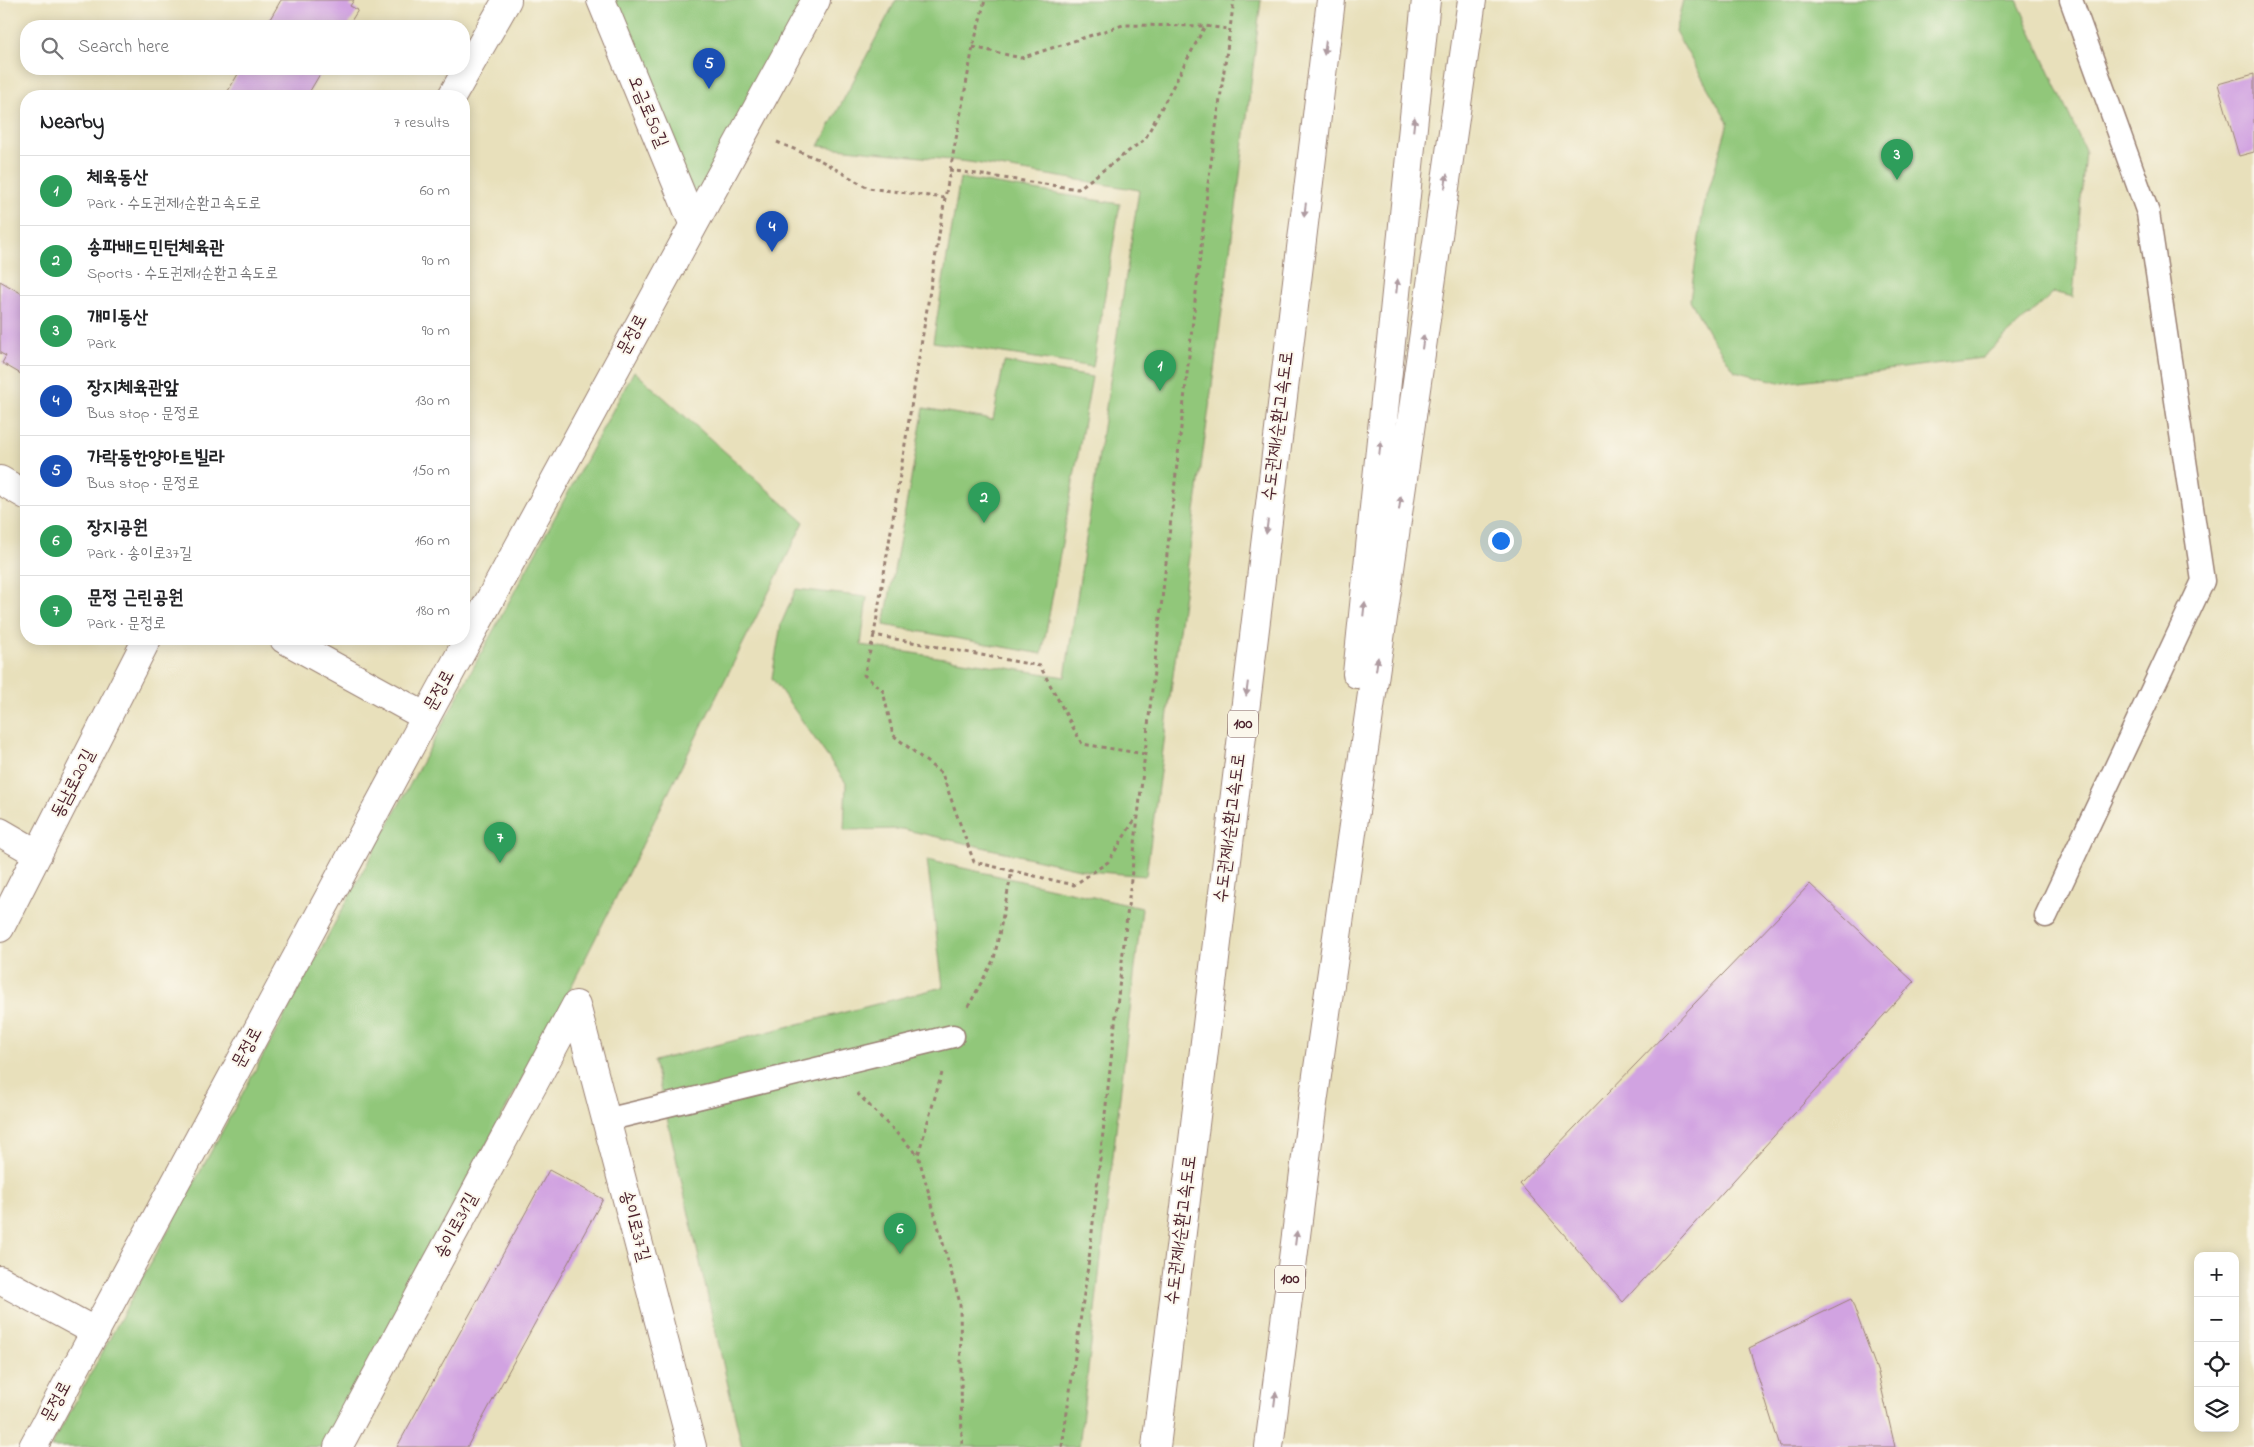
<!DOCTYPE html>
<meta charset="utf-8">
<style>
:root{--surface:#fff;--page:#f6f6f6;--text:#202124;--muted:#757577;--line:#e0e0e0;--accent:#0f766e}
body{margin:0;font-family:"Indie Flower","Poor Story",sans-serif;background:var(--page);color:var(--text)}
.controls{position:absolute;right:15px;bottom:15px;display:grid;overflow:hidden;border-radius:10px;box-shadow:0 2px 12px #0003}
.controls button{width:45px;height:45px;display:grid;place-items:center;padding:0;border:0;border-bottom:1px solid var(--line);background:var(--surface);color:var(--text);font:25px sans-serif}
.you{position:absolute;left:1500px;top:540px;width:18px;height:18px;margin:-12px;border:4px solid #fff;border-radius:50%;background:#1a73e8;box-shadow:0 0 0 8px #1a73e833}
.badge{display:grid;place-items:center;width:32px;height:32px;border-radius:50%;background:var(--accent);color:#fff;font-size:16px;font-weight:700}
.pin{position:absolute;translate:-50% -41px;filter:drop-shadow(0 1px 2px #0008)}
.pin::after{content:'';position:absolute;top:26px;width:18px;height:15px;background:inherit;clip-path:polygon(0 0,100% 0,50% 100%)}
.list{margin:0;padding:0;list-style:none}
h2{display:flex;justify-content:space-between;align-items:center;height:65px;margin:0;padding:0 20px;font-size:21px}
h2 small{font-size:16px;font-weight:400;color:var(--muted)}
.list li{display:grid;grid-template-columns:32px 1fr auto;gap:15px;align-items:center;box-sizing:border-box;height:70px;padding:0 20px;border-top:1px solid var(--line)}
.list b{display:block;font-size:19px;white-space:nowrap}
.list p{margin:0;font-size:16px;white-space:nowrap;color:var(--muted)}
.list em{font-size:16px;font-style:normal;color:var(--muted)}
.icon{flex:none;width:28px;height:28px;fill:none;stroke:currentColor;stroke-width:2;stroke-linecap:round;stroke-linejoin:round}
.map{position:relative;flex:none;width:2254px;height:1447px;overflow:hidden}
.search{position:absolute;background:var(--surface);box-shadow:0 2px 12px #0003;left:20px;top:20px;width:450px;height:55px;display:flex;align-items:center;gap:12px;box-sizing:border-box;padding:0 18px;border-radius:20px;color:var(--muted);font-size:19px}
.panel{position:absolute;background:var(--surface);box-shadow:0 2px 12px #0003;left:20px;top:90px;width:450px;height:555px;border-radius:20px}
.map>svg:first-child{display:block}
</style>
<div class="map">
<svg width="2254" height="1447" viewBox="0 0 2254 1447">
<rect width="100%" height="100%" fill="#fbf7ec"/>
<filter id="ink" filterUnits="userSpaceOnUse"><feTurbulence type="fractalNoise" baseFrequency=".02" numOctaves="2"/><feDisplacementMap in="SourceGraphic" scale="10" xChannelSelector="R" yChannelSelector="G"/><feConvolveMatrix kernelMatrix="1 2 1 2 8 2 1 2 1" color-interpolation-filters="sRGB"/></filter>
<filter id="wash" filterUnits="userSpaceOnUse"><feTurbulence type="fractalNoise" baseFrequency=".0096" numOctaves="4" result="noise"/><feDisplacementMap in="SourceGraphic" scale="20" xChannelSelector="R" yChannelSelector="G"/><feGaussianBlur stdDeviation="1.12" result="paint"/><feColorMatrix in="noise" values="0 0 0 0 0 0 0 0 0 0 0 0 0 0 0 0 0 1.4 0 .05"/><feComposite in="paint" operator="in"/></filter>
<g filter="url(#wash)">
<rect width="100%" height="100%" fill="#e8e0bb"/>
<!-- green -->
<path fill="#91c77a" stroke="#6e7352" d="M601 0H808L693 223Z
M896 0H1261L1238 192 1146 876 1088 871 902 829 844 830 846 783 772 678 781 624 796 589 867 597 861 645 1065 677 1139 190 969 162 819 146Z
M1683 0H2017L2085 150 2073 297 2054 292 1982 358 1783 383 1735 371 1711 337 1690 300 1703 210 1728 123 1675 31Z
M960 178 1120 204 1093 367 933 342Z
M1004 362 1092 377 1042 654 884 625 924 408 993 420Z
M634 371 804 522 564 1001 323 1447H51Z
M927 860 1142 908 1079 1447H742L654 1061 943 987Z"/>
<g id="blocks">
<!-- building -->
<path fill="#d1a3e1" d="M281 0H354L350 6 358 10 348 26H266Z
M241 69H323L307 96 300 92 298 96H225Z
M2254 74V152L2239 156 2218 84Z
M0 281 26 296V377L2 363 6 356 0 353Z
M1810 884 1914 982 1623 1302 1520 1184Z
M549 1170 603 1199 467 1447H397Z
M1851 1299 1878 1373 1895 1447H1780L1749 1348Z"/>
</g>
</g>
<g filter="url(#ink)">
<use href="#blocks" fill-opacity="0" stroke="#998073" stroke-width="1"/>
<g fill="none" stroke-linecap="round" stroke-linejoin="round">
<!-- service casing -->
<g stroke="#998073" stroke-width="25">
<path id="service" d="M2046 916 2203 581 2148 213 2071 0
M606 1120 953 1036"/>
</g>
<!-- minor casing -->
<g stroke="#998073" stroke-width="30">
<path id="minor" d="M601 0 693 223
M452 96 507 0
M0 480 26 495
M284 639 426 717
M0 832 38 854
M0 928 147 639
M576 1005 692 1447
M0 1280 96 1332
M338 1447 576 1005"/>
</g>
<!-- tertiary casing -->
<g stroke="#998073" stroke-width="30">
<path id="tertiary" d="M33 1447 426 717 816 0"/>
</g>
<!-- motorway casing -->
<g stroke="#998073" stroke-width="30">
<path id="motorway" d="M1357 674 1426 0
M1156 1447 1331 0
M1269 1447 1312 1110 1472 0"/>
</g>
<!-- path -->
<path stroke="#998073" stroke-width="3" stroke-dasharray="4 4" stroke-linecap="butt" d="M973 47 1021 58 1123 25 1205 26 1229 29
M777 142 820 160 868 188 945 198 973 47 985 0
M949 170 1078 189 1145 139 1205 26
M945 198 874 635 1040 666 1082 744 1145 754
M874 635 864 675 883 691 893 735 942 774 974 862 1074 885 1108 862 1137 816
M968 1007 994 959 1012 871
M942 1073 918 1155 960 1303 962 1447
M857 1093 918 1155
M1062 1447 1089 1259 1208 184 1234 0"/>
<!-- service -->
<use href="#service" stroke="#fff" stroke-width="22"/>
<!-- minor -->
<use href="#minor" stroke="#fff" stroke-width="28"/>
<!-- tertiary -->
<use href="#tertiary" stroke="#fff" stroke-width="28"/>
<!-- motorway -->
<use href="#motorway" stroke="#fff" stroke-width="28"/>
</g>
<!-- one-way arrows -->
<defs><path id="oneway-solid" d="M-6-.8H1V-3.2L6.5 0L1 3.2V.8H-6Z" transform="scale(1.25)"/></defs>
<g fill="#ae9aa0">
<use href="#oneway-solid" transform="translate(1325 48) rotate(97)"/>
<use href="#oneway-solid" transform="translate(1414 124) rotate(-84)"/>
<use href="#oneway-solid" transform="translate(1446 181) rotate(-82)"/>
<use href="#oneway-solid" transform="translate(1305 210) rotate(97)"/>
<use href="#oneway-solid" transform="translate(1397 286) rotate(-84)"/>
<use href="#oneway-solid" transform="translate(1423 342) rotate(-82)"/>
<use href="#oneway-solid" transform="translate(1380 448) rotate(-84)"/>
<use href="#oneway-solid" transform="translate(1400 503) rotate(-82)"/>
<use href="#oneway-solid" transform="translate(1267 527) rotate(97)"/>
<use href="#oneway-solid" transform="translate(1364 609) rotate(-84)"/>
<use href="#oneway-solid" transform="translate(1377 664) rotate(-82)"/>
<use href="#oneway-solid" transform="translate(1247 689) rotate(97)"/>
<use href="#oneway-solid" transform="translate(1296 1238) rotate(-83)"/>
<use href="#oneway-solid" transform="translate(1275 1399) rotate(-83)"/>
</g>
</g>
<g text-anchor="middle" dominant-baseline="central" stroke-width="4" stroke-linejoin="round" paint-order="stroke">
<!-- shield labels -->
<g fill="#fbf7ec" stroke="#7f6065" stroke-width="1">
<rect x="1228" y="710.5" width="30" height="27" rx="4"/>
<rect x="1275" y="1265.5" width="30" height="27" rx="4"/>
</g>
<g font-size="16" font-weight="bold" fill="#4a1f2b">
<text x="1243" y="724">100</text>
<text x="1290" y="1279">100</text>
</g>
<!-- street labels -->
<g font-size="18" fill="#4a1f2b" stroke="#fbf7ec">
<text transform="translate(647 112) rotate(67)">오금로50길</text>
<text transform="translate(633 335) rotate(-62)">문정로</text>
<text transform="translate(1279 426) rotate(-83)">수도권제1순환고속도로</text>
<text transform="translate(440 691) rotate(-61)">문정로</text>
<text transform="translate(74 784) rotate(-63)">동남로20길</text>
<text transform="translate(1231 828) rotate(-83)">수도권제1순환고속도로</text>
<text transform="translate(248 1048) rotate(-62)">문정로</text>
<text transform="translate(457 1226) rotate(-62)">송이로31길</text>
<text transform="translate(634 1226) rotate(75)">송이로37길</text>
<text transform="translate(1182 1230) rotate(-83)">수도권제1순환고속도로</text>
<text transform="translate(57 1402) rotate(-62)">문정로</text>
</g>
</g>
</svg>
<div class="controls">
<button>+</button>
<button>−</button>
<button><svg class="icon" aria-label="locate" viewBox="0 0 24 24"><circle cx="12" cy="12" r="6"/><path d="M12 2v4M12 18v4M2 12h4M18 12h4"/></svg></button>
<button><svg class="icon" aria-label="layers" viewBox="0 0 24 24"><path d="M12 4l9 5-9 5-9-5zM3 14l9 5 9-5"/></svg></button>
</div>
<div class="you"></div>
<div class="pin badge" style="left:1160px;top:391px;background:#2e9e5b">1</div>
<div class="pin badge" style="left:984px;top:523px;background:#2e9e5b">2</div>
<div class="pin badge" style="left:1897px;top:180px;background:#2e9e5b">3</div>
<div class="pin badge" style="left:772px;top:252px;background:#1a4fb4">4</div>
<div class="pin badge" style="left:709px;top:89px;background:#1a4fb4">5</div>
<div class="pin badge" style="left:900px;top:1254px;background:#2e9e5b">6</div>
<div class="pin badge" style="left:500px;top:863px;background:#2e9e5b">7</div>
<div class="search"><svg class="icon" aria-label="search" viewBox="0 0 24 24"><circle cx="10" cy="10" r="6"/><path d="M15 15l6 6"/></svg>Search here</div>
<section class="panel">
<h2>Nearby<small>7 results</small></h2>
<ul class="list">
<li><span class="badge" style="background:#2e9e5b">1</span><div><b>체육동산</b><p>Park · 수도권제1순환고속도로</p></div><em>60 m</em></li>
<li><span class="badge" style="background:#2e9e5b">2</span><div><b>송파배드민턴체육관</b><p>Sports · 수도권제1순환고속도로</p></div><em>90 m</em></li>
<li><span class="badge" style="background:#2e9e5b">3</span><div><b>개미동산</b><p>Park</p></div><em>90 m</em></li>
<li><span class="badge" style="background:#1a4fb4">4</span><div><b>장지체육관앞</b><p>Bus stop · 문정로</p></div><em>130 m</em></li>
<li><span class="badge" style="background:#1a4fb4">5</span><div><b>가락동한양아트빌라</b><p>Bus stop · 문정로</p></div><em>150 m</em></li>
<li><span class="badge" style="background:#2e9e5b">6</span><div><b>장지공원</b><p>Park · 송이로37길</p></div><em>160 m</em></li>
<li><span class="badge" style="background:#2e9e5b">7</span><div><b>문정 근린공원</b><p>Park · 문정로</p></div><em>180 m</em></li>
</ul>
</section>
</div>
